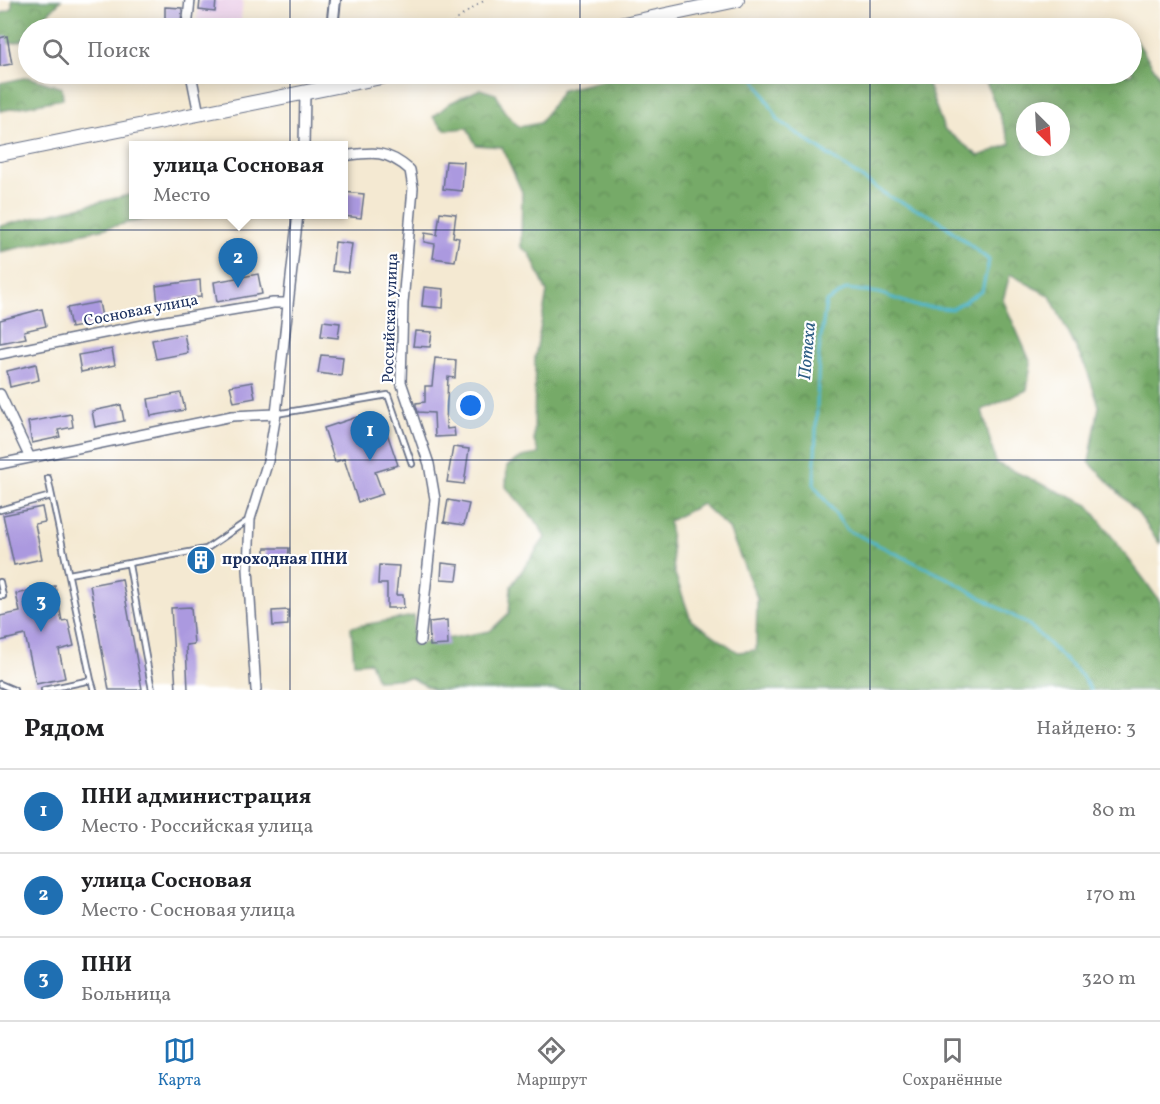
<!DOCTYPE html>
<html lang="ru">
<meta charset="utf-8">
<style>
:root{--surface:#fff;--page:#f2f2f2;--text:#202124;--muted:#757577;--line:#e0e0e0;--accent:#1f6fb2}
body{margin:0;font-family:Vollkorn,serif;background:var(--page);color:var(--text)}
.compass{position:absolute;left:1016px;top:102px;width:54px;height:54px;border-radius:50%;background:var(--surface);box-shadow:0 3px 15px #0003;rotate:156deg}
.you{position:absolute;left:471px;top:406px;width:21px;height:21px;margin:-15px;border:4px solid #fff;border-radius:50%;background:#1a73e8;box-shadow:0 0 0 9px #1a73e833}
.badge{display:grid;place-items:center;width:39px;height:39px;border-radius:50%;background:var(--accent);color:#fff;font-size:20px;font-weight:700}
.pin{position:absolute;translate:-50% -50px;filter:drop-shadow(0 2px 3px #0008)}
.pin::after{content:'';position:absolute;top:32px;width:21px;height:18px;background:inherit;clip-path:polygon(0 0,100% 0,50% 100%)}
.popup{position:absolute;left:129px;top:141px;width:219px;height:78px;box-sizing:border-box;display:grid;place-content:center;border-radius:0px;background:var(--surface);filter:drop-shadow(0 2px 4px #0005);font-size:20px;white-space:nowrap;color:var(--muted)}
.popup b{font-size:22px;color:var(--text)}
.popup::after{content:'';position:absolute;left:50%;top:100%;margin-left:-12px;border:12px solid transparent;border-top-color:var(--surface)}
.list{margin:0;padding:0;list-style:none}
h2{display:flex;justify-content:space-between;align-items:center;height:78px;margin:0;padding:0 24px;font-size:26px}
h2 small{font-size:20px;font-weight:400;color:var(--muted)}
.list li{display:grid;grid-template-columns:39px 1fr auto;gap:18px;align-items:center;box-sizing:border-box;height:84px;padding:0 24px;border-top:2px solid var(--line)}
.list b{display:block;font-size:22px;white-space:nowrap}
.list p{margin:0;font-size:20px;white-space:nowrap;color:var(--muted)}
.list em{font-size:20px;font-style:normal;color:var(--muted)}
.icon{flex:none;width:33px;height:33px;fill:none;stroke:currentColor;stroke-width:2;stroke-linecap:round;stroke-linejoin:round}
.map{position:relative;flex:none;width:1160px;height:690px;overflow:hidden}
.search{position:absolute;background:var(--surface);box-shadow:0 3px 15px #0003;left:18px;right:18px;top:18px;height:66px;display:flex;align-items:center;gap:15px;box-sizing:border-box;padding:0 21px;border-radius:33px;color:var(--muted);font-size:22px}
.sheet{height:330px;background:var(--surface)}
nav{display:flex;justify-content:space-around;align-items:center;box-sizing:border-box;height:84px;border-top:2px solid var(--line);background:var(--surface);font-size:16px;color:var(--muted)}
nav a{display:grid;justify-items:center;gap:3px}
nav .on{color:var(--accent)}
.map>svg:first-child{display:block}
</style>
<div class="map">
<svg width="1160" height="690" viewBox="0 0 1160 690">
<defs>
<pattern id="forest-crowns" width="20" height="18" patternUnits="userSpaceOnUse" patternTransform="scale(1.5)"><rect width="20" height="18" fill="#76aa67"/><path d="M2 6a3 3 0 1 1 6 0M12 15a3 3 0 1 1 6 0" fill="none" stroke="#608b58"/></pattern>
</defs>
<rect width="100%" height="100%" fill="#fff"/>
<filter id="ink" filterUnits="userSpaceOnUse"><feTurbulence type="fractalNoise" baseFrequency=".0167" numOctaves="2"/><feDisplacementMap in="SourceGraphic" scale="12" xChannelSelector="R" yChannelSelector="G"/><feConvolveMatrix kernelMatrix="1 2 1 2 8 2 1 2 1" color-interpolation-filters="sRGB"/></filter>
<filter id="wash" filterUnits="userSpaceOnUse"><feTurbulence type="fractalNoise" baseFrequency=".008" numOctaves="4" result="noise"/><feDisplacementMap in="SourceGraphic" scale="24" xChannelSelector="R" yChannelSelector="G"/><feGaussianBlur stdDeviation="1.35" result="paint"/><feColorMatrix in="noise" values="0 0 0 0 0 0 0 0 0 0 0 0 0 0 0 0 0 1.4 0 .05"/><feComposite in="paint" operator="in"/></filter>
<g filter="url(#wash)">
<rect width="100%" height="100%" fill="#f4e9d2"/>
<!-- built -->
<path fill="#ecd1ea" d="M199 0H243L240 28H196Z"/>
<!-- forest -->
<path fill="url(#forest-crowns)" stroke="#486c62" stroke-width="1.5" fill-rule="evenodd" d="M12 0H61L34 28H28V34L21 41 0 45V14L12 9Z
M1132 34 1160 77V544L1137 512 1089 462 1099 406 1087 370 1050 296 1010 274 1003 300 1031 363 1027 390 982 410 996 463 1088 505 1146 582 1160 602V690H434L411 678 377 680 370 662 354 663 351 627 414 616 413 645 490 631 509 613 511 586 545 538 539 525 506 487 507 466 522 457 539 454 534 441 535 357 547 292 530 254 521 247 522 192 502 147 476 145 467 128 445 130 433 117 450 103 480 89 496 94 505 112 519 127 540 123 562 90 622 76 667 74H924L944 129 979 156 1011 144 983 74H1132ZM1025 111H1061V147H1025ZM702 504 729 529 757 598 756 650 738 652 691 620 674 571 669 521Z
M28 77 62 88 63 99 0 111V83Z
M133 194V214L163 215 0 252V226Z"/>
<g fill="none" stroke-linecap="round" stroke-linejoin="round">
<!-- stream -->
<path stroke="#4fb6cd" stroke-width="3" d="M752 74 779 121 888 196 937 219 989 260 982 291 952 309 916 306 879 293 847 289 826 302 819 351 814 485 847 530 947 578 1029 625 1081 675 1091 690"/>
</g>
<g id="blocks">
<!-- building -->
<path fill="#ab99df" d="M200 0H216L215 12 199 10Z
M165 7 182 8 181 24 165 23Z
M7 36 12 64 0 66V38Z
M446 161 464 162 462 191 443 189Z
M343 192 364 194 361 218 343 216Z
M440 212 456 214 453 237 459 238 455 261 433 258 435 244 424 242 425 233 437 235Z
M335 242 352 244 348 273 332 271Z
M258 274 262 294 217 302 214 282Z
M200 280 201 297 175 299V302L158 304 156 286Z
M424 287 444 289 443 308 422 306Z
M99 302 103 322 71 328 67 308Z
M42 309 46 326 24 331 26 338 0 343V320Z
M323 321 340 323 338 338 321 336Z
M415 331 432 332 430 347 413 346Z
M184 334 188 353 156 359 152 340Z
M112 349 115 365 81 372 78 355Z
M321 355 343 357 341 376 318 373Z
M435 358 456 360 455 378 448 377 446 423 447 429 454 428 455 436 435 437 434 413 418 412 416 406V403L425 402V386H432Z
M36 364 39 380 10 387 7 371Z
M252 382 255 398 234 402 230 386Z
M181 393 185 410 151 416 148 399Z
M121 405 124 421 95 427 92 411Z
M71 414 73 427 58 430 60 437 32 443 28 422Z
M357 417 365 440 387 433 398 465 375 472 383 494 358 502 344 459 335 462 324 428Z
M453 447 469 449 464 484 447 482Z
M448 500 469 504 464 525 444 522Z
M42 507 45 522 35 524 42 559 14 565 3 515Z
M265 548H289L288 558H265Z
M442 563 459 565 457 580 441 579Z
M379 565 399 566 396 595H403L404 608H387V584H378Z
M122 579 142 689 137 690H109L90 585Z
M55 586 62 621 68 620 74 646 59 650 65 678 36 684 25 635 0 641V616L20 612 16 594Z
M191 607 194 644 186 645 188 690H176L171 608Z
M288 610V625L273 626 272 611Z
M447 620 448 645 430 646 429 622Z"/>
</g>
</g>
<g filter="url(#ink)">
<use href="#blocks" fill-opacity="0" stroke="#677087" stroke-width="1.5"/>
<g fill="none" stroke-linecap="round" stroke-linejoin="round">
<!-- service casing -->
<g stroke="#677087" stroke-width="8">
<path id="service" d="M276 414 388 395 412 464
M48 478 91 680
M0 510 51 496
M129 565 152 690
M69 574 206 549 250 519
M0 582 3 596H0
M0 684 14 690
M44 690 91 680 94 690"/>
</g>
<!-- minor casing -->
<g stroke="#677087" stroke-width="12">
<path id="minor" d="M187 28 190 0
M191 74 199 114
M304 146 305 93
M343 156C372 152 386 149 410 170L413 188 403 303 401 382 429 464 435 499 420 641
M0 354 153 323 273 303H288
M0 394 30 458
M0 464 232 416 276 414
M256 690 248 569 250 519 268 461 276 414 298 214"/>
</g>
<!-- tertiary casing -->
<g stroke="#677087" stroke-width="14">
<path id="tertiary" d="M332 28 335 0
M329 88V74"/>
</g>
<!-- primary casing -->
<g stroke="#677087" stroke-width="16">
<path id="primary" d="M605 28 737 0
M0 154 396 74"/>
</g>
<!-- path -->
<path stroke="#677087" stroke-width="1.5" stroke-dasharray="1.5 4.5" stroke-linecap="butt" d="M449 28 460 17 485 0"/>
<!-- service -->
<use href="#service" stroke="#fff" stroke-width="4.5"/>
<!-- minor -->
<use href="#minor" stroke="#fff" stroke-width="9"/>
<!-- tertiary -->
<use href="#tertiary" stroke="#fff" stroke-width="10"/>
<!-- primary -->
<use href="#primary" stroke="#fff" stroke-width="14"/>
</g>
</g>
<!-- grid -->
<path fill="none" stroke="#1b2f5e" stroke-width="1.5" stroke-opacity="0.55" d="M290 0V28M580 0V28M870 0V28M290 74V690M580 74V690M870 74V690M0 230H1160M0 460H1160"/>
<!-- icons -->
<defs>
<g id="building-disc" transform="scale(1.5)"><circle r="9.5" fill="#1f6fb2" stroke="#fff"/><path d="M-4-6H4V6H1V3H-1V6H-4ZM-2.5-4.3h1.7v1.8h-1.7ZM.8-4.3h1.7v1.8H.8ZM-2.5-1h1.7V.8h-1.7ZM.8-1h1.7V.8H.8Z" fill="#fff"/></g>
</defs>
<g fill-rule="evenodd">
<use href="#building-disc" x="201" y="560"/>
</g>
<g text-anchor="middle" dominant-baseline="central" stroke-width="4.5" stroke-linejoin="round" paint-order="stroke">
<!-- street labels -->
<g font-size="16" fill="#1b2f5e" stroke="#fff">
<text transform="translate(141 311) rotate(-11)">Сосновая улица</text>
<text transform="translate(391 318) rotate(-88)">Российская улица</text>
</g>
<!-- poi labels -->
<g font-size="16" font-weight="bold" fill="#1b2f5e" stroke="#fff" text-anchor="start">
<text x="222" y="560">проходная ПНИ</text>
</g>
<!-- water labels -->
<g font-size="18" font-style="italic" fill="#2d5e85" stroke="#fff">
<text transform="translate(808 351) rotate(-85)">Потеха</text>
</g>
</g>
</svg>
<svg class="compass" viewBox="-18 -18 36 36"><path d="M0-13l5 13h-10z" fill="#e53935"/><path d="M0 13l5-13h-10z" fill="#757577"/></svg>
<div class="you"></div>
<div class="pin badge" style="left:370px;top:461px">1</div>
<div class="pin badge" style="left:238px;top:288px">2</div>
<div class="popup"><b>улица Сосновая</b>Место</div>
<div class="pin badge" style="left:41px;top:632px">3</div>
<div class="search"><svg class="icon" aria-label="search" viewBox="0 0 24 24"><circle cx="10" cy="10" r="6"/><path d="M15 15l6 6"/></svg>Поиск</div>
</div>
<section class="sheet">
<h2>Рядом<small>Найдено: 3</small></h2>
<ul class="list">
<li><span class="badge">1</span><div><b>ПНИ администрация</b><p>Место · Российская улица</p></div><em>80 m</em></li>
<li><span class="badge">2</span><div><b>улица Сосновая</b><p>Место · Сосновая улица</p></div><em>170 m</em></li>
<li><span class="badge">3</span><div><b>ПНИ</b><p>Больница</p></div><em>320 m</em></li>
</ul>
</section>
<nav>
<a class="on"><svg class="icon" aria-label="map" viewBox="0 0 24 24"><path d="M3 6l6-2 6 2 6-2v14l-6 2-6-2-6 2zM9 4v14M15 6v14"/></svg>Карта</a>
<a><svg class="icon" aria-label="directions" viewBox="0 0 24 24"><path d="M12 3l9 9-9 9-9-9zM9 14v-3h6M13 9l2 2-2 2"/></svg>Маршрут</a>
<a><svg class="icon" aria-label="saved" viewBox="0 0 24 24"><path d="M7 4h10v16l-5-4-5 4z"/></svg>Сохранённые</a>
</nav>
